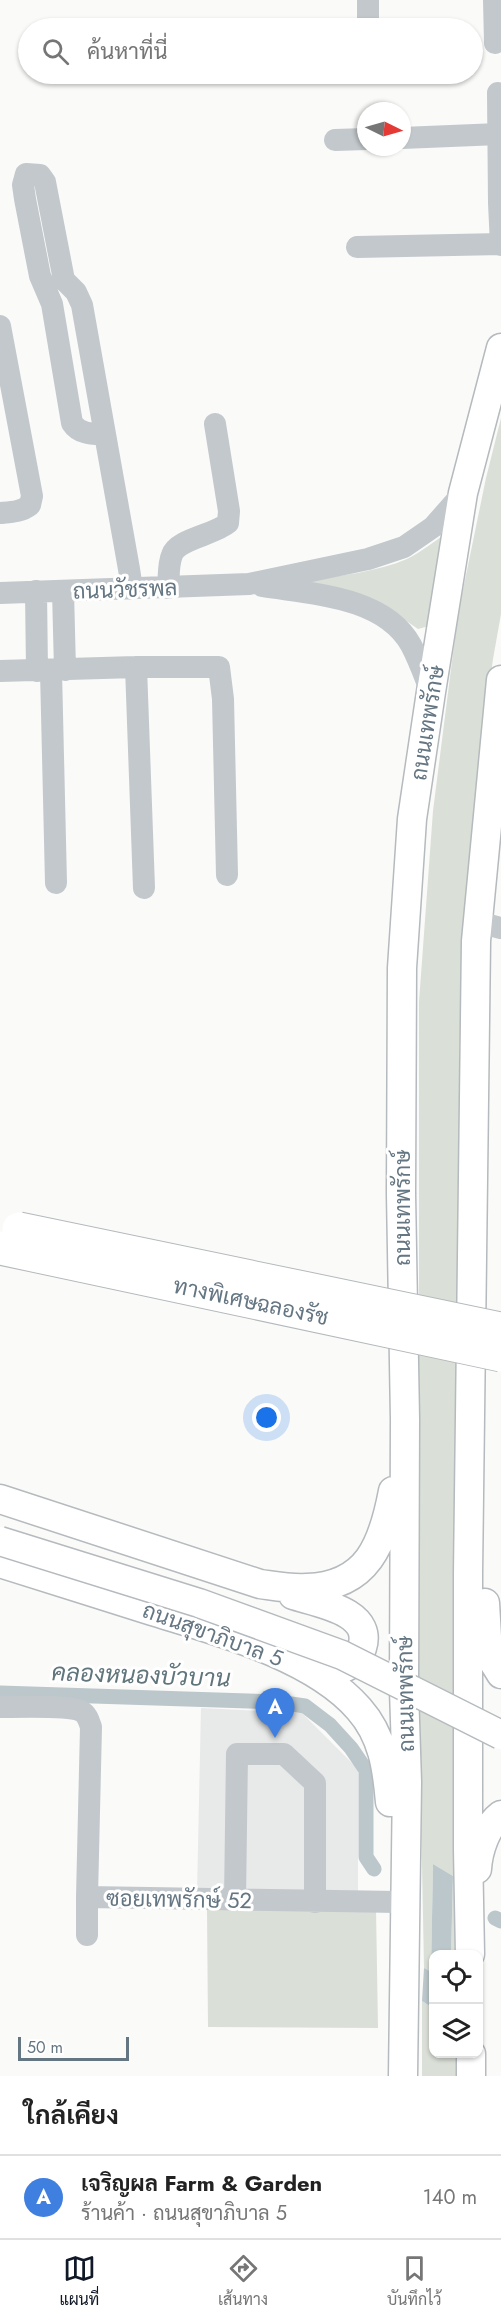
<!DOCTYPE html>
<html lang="th">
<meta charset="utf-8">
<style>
:root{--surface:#fff;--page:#f2f2f2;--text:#222;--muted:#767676;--line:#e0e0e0;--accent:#111827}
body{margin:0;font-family:Jost,Sarabun,sans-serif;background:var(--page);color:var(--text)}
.controls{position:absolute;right:18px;bottom:18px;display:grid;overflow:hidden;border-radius:12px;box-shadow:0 2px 4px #0004}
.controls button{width:54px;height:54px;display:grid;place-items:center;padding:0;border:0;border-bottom:2px solid var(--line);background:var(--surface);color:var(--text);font:30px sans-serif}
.compass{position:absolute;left:357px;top:102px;width:54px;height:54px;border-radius:50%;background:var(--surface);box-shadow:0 2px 4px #0004;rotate:95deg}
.scale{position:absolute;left:18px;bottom:15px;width:111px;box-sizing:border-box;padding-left:6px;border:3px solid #657683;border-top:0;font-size:16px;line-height:21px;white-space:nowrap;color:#657683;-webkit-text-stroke:4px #fff;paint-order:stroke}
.you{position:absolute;left:267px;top:1418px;width:21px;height:21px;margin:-15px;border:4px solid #fff;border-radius:50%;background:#1a73e8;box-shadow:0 0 0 9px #1a73e833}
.badge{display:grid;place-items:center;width:39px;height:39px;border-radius:50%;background:var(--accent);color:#fff;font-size:20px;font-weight:700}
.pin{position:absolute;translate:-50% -50px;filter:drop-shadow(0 2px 3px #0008)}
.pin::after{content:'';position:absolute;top:32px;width:21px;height:18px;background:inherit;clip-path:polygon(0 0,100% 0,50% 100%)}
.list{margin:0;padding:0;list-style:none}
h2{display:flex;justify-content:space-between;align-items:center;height:78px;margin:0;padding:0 24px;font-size:26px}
h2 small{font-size:20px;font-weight:400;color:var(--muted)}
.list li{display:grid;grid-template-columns:39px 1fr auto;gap:18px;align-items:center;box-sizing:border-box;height:84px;padding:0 24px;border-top:2px solid var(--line)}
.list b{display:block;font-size:22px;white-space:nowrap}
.list p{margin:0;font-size:20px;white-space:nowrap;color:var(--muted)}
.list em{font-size:20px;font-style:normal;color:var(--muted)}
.icon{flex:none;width:33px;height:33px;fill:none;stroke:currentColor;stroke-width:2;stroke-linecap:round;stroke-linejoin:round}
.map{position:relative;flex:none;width:501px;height:2076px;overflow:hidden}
.search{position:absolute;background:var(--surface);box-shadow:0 2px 4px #0004;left:18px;right:18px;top:18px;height:66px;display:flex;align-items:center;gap:15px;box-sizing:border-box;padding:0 21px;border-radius:33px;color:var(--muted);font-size:22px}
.sheet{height:162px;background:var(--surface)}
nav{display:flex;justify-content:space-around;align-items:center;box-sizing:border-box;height:84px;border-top:2px solid var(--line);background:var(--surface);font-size:16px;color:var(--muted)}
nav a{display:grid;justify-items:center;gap:3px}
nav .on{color:var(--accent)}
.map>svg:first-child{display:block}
</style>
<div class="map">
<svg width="501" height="2076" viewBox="0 0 501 2076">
<rect width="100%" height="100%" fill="#fafaf8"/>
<!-- built -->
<path fill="#e8e9e9" d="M201 1708 302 1713 358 1769V1897L197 1893Z"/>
<!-- green -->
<path fill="#dadfd7" d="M501 418V614L493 659 476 785 466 896 459 1058 461 1954H451L453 1876 433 1864 431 1973 424 1968 419 1706V1002L433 811 458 614 486 478Z
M446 533 429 626 418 629 379 602 314 586 310 581C341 575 377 572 407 559 421 552 434 542 446 533Z
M207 1908 376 1909 378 2028 208 2027Z
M422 2001 433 2008 434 2054H461V2076H422Z"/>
<!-- water -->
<path fill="#bbc7cb" d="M433 1864 453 1876 451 1954H434L433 2008 422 2001 424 1968 431 1972Z"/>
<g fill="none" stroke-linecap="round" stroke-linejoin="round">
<!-- canal -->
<path stroke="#bbc7cb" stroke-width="15" d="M0 1693 277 1702 305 1706 330 1725 351 1748 366 1770V1857L374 1869
M495 1918 501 1921"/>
<!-- major casing -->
<g stroke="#b5babe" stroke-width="31">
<path id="major" d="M0 1499 260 1584C275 1586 291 1589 307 1588 368 1586 383 1544 393 1491
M0 1563C51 1579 101 1595 152 1611 217 1631 313 1656 359 1709 383 1736 387 1768 390 1802
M293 1595C318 1603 374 1611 362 1648 358 1662 348 1668 335 1670
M485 1603 488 1653 501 1674
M477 1869C478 1851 486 1826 501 1815
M470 1954 468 1849V1574L476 941 501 680
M471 2054V2076
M403 2076 407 1782 404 1690 405 1419 401 1194 402 968 412 819 431 692 463 493 501 348"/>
</g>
<!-- minor -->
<path stroke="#c3c8cc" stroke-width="22" d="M368 0V28
M494 0 495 43
M498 93 499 203 501 245
M402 138 499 134
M335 140 366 139
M357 247 501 244
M0 326 32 496 30 505C21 512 12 512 0 513
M105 435C93 434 79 434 72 423L52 304 40 276 25 199 23 185 26 174 40 175 45 182 64 280 76 292 82 305 129 569 132 589
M262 586C311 594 384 596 411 645 419 660 425 677 431 692
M168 588C169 578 168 564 172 555 177 539 214 535 228 523L229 511 215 424
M36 591 37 671
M63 591 65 670
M0 593 249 584 368 559 404 547 433 527 463 493
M136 667 144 888
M0 671 136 667H219L223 699 227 875
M51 671 56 883
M478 922 501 928
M0 1707C16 1707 70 1705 81 1711 87 1714 89 1721 91 1727L87 1897 399 1902
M87 1897V1935
M235 1900 237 1754H284L315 1783V1902"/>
<!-- major -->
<use href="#major" stroke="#fff" stroke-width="28"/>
<!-- major-bridge casing -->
<g stroke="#b5babe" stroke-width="31" stroke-linecap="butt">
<path id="major-bridge" d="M0 1541 199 1603 342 1655 501 1735"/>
</g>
<!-- highway-bridge casing -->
<g stroke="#b4b9bd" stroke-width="35" stroke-linecap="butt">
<path id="highway-bridge" d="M19 1229 501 1329
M0 1248 501 1355"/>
</g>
<!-- major-bridge -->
<use href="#major-bridge" stroke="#fff" stroke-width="28"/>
<!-- highway-bridge -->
<use href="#highway-bridge" stroke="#fff" stroke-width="33"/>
</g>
<g text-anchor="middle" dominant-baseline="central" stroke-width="6" stroke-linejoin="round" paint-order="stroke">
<!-- street labels -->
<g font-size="22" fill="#657683" stroke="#fff">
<text transform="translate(125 589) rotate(-2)">ถนนวัชรพล</text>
<text transform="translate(427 723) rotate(-81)">ถนนเทพรักษ์</text>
<text transform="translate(402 1208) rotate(-90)">ถนนเทพรักษ์</text>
<text transform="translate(251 1301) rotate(12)">ทางพิเศษฉลองรัช</text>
<text transform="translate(213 1634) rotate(20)">ถนนสุขาภิบาล 5</text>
<text transform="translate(405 1694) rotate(-91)">ถนนเทพรักษ์</text>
<text transform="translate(179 1899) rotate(1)">ซอยเทพรักษ์ 52</text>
</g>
<!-- water labels -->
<g font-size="24" font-style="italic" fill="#60757c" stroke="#fff">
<text transform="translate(141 1675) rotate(2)">คลองหนองบัวบาน</text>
</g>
</g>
</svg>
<div class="controls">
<button><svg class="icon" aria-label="locate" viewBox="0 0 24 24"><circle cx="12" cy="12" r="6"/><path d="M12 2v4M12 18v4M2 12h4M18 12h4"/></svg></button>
<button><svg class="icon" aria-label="layers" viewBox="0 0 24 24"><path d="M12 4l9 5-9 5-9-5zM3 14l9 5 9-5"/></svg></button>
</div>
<svg class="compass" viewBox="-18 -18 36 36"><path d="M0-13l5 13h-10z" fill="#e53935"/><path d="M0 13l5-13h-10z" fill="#767676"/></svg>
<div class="scale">50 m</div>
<div class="you"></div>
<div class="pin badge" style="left:275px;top:1738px;background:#3f7fe0">A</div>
<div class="search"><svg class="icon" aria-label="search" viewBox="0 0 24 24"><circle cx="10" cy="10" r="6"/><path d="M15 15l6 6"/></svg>ค้นหาที่นี่</div>
</div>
<section class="sheet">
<h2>ใกล้เคียง<small></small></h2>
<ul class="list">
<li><span class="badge" style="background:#3f7fe0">A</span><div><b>เจริญผล Farm &amp; Garden</b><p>ร้านค้า · ถนนสุขาภิบาล 5</p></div><em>140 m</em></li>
</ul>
</section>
<nav>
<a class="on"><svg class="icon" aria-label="map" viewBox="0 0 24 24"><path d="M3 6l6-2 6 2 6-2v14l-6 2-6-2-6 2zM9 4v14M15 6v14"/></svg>แผนที่</a>
<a><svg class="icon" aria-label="directions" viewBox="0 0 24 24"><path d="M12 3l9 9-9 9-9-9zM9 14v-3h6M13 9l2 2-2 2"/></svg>เส้นทาง</a>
<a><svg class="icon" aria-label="saved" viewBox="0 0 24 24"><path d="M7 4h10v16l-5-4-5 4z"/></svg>บันทึกไว้</a>
</nav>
